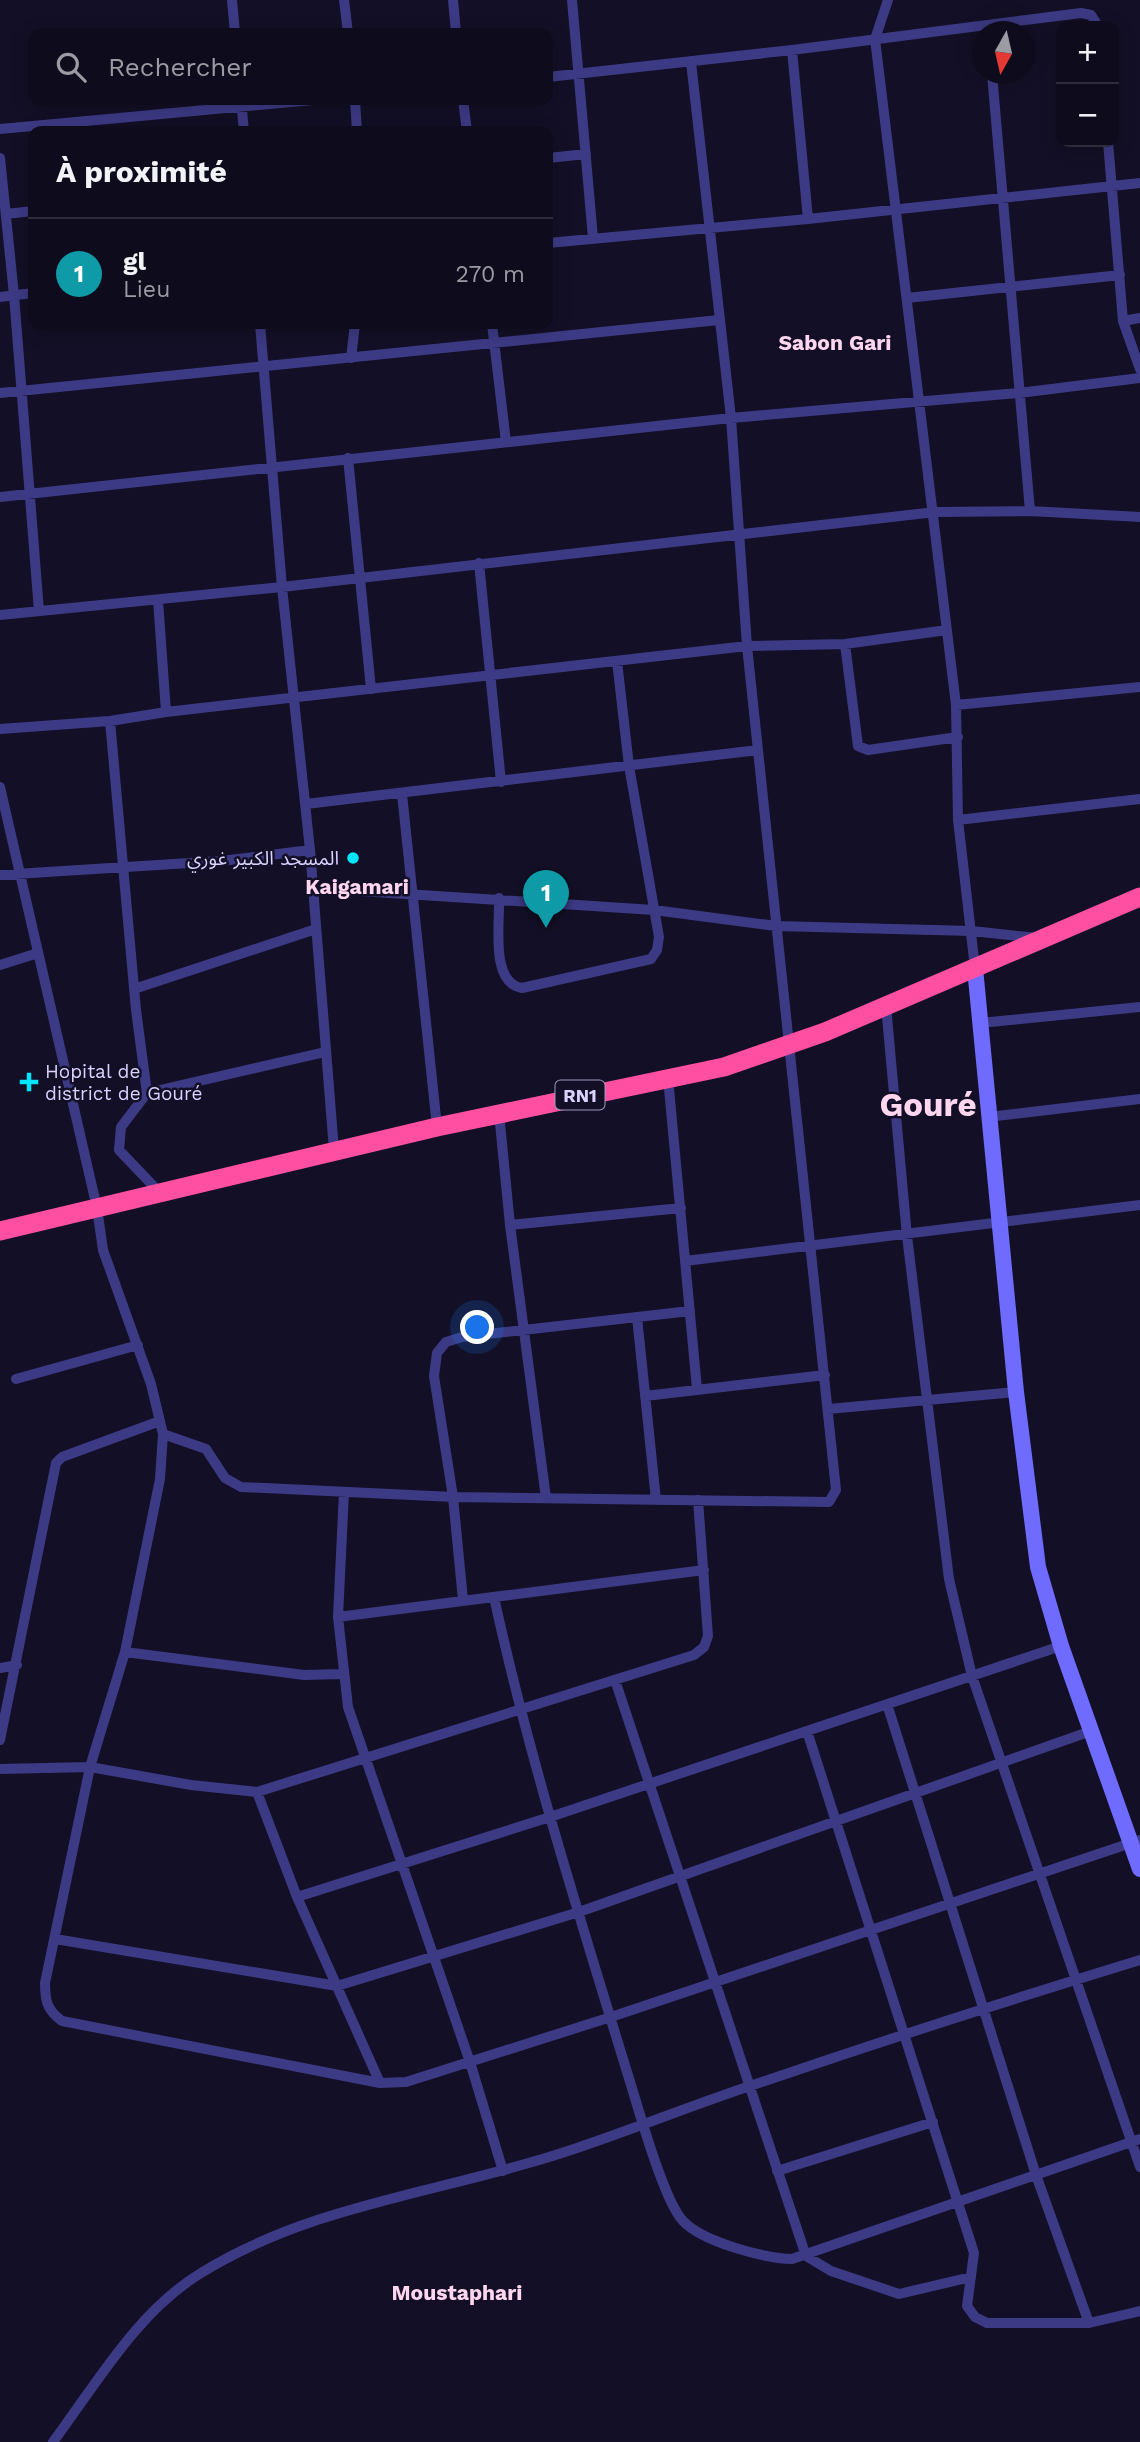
<!DOCTYPE html>
<html lang="fr">
<meta charset="utf-8">
<style>
:root{--surface:#0e0b1c;--page:#171425;--text:#f1f3f6;--muted:#9b9ba3;--line:#2e2b3b;--accent:#00e5ff}
body{margin:0;font-family:"Work Sans","Noto Sans Arabic",sans-serif;background:var(--page);color:var(--text)}
.controls{position:absolute;right:21px;top:21px;display:grid;overflow:hidden;border-radius:14px;box-shadow:0 4px 18px #0003}
.controls button{width:63px;height:63px;display:grid;place-items:center;padding:0;border:0;border-bottom:2px solid var(--line);background:var(--surface);color:var(--text);font:35px sans-serif}
.compass{position:absolute;left:972px;top:21px;width:63px;height:63px;border-radius:50%;background:var(--surface);box-shadow:0 4px 18px #0003;rotate:188deg}
.you{position:absolute;left:478px;top:1328px;width:24px;height:24px;margin:-18px;border:5px solid #fff;border-radius:50%;background:#1a73e8;box-shadow:0 0 0 10px #1a73e833}
.badge{display:grid;place-items:center;width:46px;height:46px;border-radius:50%;background:var(--accent);color:#fff;font-size:23px;font-weight:700}
.pin{position:absolute;translate:-50% -58px;filter:drop-shadow(0 2px 4px #0008)}
.pin::after{content:'';position:absolute;top:37px;width:24px;height:21px;background:inherit;clip-path:polygon(0 0,100% 0,50% 100%)}
.list{margin:0;padding:0;list-style:none}
h2{display:flex;justify-content:space-between;align-items:center;height:91px;margin:0;padding:0 28px;font-size:30px}
h2 small{font-size:23px;font-weight:400;color:var(--muted)}
.list li{display:grid;grid-template-columns:46px 1fr auto;gap:21px;align-items:center;box-sizing:border-box;height:112px;padding:0 28px;border-top:2px solid var(--line)}
.list b{display:block;font-size:26px;white-space:nowrap}
.list p{margin:0;font-size:23px;white-space:nowrap;color:var(--muted)}
.list em{font-size:23px;font-style:normal;color:var(--muted)}
.icon{flex:none;width:38px;height:38px;fill:none;stroke:currentColor;stroke-width:2;stroke-linecap:round;stroke-linejoin:round}
.map{position:relative;flex:none;width:1140px;height:2442px;overflow:hidden}
.search{position:absolute;background:var(--surface);box-shadow:0 4px 18px #0003;left:28px;top:28px;width:525px;height:77px;display:flex;align-items:center;gap:18px;box-sizing:border-box;padding:0 24px;border-radius:14px;color:var(--muted);font-size:26px}
.panel{position:absolute;background:var(--surface);box-shadow:0 4px 18px #0003;left:28px;top:126px;width:525px;height:203px;border-radius:14px}
.map>svg:first-child{display:block}
</style>
<div class="map">
<svg width="1140" height="2442" viewBox="0 0 1140 2442">
<rect width="100%" height="100%" fill="#130f26"/>
<g fill="none" stroke-linecap="round" stroke-linejoin="round">
<!-- street -->
<path stroke="#3d3a85" stroke-width="10" d="M232 0 235 33
M344 0 348 33
M453 0 456 33
M572 0 593 238
M888 0 875 39 956 705 958 820 975 968
M792 50 808 219
M992 74 1030 511
M548 77 792 50 1081 13 1091 15 1098 26
M241 100 244 131
M355 100 357 131
M463 100 467 131
M0 129 313 100
M1108 142 1123 321 1140 369
M0 158 14 295 39 611
M548 158 586 154
M6 214 33 211
M548 243 808 219 1140 183
M0 297 33 293
M907 298 1120 275
M1123 321 1140 318
M260 324 282 587 310 850 334 1150
M492 324 506 442
M351 358 355 324
M0 393 719 320
M348 458 371 689
M0 497 731 418 1019 393 1140 378
M479 563 501 782
M158 600 166 712
M0 615 282 587 935 512 1030 511 1140 517
M845 644 858 746 868 750 958 737
M956 705 1140 687
M110 721 136 1010 147 1093 121 1127 119 1150 160 1193
M0 729 110 721 166 712 747 646 845 644 947 630
M0 787 97 1208 103 1250 151 1384 163 1434 160 1479 125 1652 90 1767 45 1983C45 2001 47 2010 62 2021L380 2083 406 2082 611 2017 1140 1840
M402 794 437 1127
M306 804 758 750
M958 820 1140 799
M0 875 221 861 310 850
M313 888 654 910 776 926 972 931 1037 938
M499 898C500 924 490 983 522 988L651 959 657 950 659 937 629 766 617 661
M0 965 38 953
M134 989 316 929
M886 1006 907 1236 949 1579 972 1676 1140 2167
M980 1023 1140 1007
M668 1078 697 1389
M147 1093 325 1052
M499 1113 510 1225 546 1498
M988 1117 1140 1099
M510 1225 681 1208
M685 1261 1140 1205
M637 1317 656 1500
M16 1379 138 1345
M645 1396 825 1375
M828 1409 1016 1392
M163 1434 206 1449 225 1478 241 1487 453 1497 829 1502 836 1490 747 646 731 418 691 62
M344 1492 338 1617 348 1707 470 2062 503 2171
M494 1597C529 1758 579 1915 627 2072 637 2103 663 2200 683 2221 703 2242 763 2258 792 2259L1140 2139
M463 1600 453 1497 434 1376 437 1353 446 1342 462 1337 690 1311
M338 1617 704 1570
M125 1652 304 1675 342 1674
M0 1668 17 1665
M615 1680 806 2256 831 2271 899 2294 971 2277
M887 1704 1036 2175 1089 2323
M807 1731 974 2253 967 2306 975 2317 987 2323H1089L1140 2311
M0 1740 56 1463 62 1457 160 1421
M0 1769 90 1767 191 1785 257 1792 694 1655 704 1647 708 1636 698 1500
M257 1792 297 1897 380 2083
M297 1897 550 1817 1061 1646
M55 1939 337 1986 579 1912 1091 1731
M777 2171 933 2122
M53 2442C97 2383 137 2312 201 2273 314 2203 447 2192 571 2150 631 2130 690 2106 750 2086 879 2042 1009 2000 1140 1960"/>
<!-- secondary -->
<path stroke="#6f6bff" stroke-width="16" d="M975 968 1016 1392 1038 1567 1061 1646 1140 1869"/>
<!-- highway -->
<path stroke="#ff4fa3" stroke-width="19" d="M0 1231 437 1127 724 1067 825 1032 1140 897"/>
</g>
<!-- markers -->
<g fill="#00e5ff" stroke="#130f26" stroke-width="2.5">
<circle cx="353" cy="858" r="7"/>
<path d="M25.5 1071.5h7v7h7v7h-7v7h-7v-7h-7v-7h7z"/>
</g>
<g text-anchor="middle" dominant-baseline="central" stroke-width="5" stroke-linejoin="round" paint-order="stroke">
<!-- shield labels -->
<rect fill="#130f26" stroke="#9e99be" stroke-width="2" x="555.5" y="1080.5" width="49" height="29" rx="5"/>
<g font-size="18" font-weight="bold" fill="#d9d4ff">
<text x="580" y="1095">RN1</text>
</g>
<!-- poi labels -->
<g font-size="19" fill="#d9d4ff" stroke="#130f26" text-anchor="end">
<text x="339" y="858">المسجد الكبير غوري</text>
<text x="45" y="1071" text-anchor="start">Hopital de<tspan x="45" dy="22">district de Gouré</tspan></text>
</g>
<!-- neighbourhood labels -->
<g font-size="21" font-weight="bold" fill="#ffd6f0" stroke="#130f26">
<text x="835" y="342">Sabon Gari</text>
<text x="357" y="886">Kaigamari</text>
<text x="457" y="2292">Moustaphari</text>
</g>
<!-- town labels -->
<g font-size="33" font-weight="bold" fill="#ffd6f0" stroke="#130f26">
<text x="928" y="1104">Gouré</text>
</g>
</g>
</svg>
<div class="controls">
<button>+</button>
<button>−</button>
</div>
<svg class="compass" viewBox="-18 -18 36 36"><path d="M0-13l5 13h-10z" fill="#e53935"/><path d="M0 13l5-13h-10z" fill="#9b9ba3"/></svg>
<div class="you"></div>
<div class="pin badge" style="left:546px;top:928px;background:#0f9aa8">1</div>
<div class="search"><svg class="icon" aria-label="search" viewBox="0 0 24 24"><circle cx="10" cy="10" r="6"/><path d="M15 15l6 6"/></svg>Rechercher</div>
<section class="panel">
<h2>À proximité<small></small></h2>
<ul class="list">
<li><span class="badge" style="background:#0f9aa8">1</span><div><b>gl</b><p>Lieu</p></div><em>270 m</em></li>
</ul>
</section>
</div>
